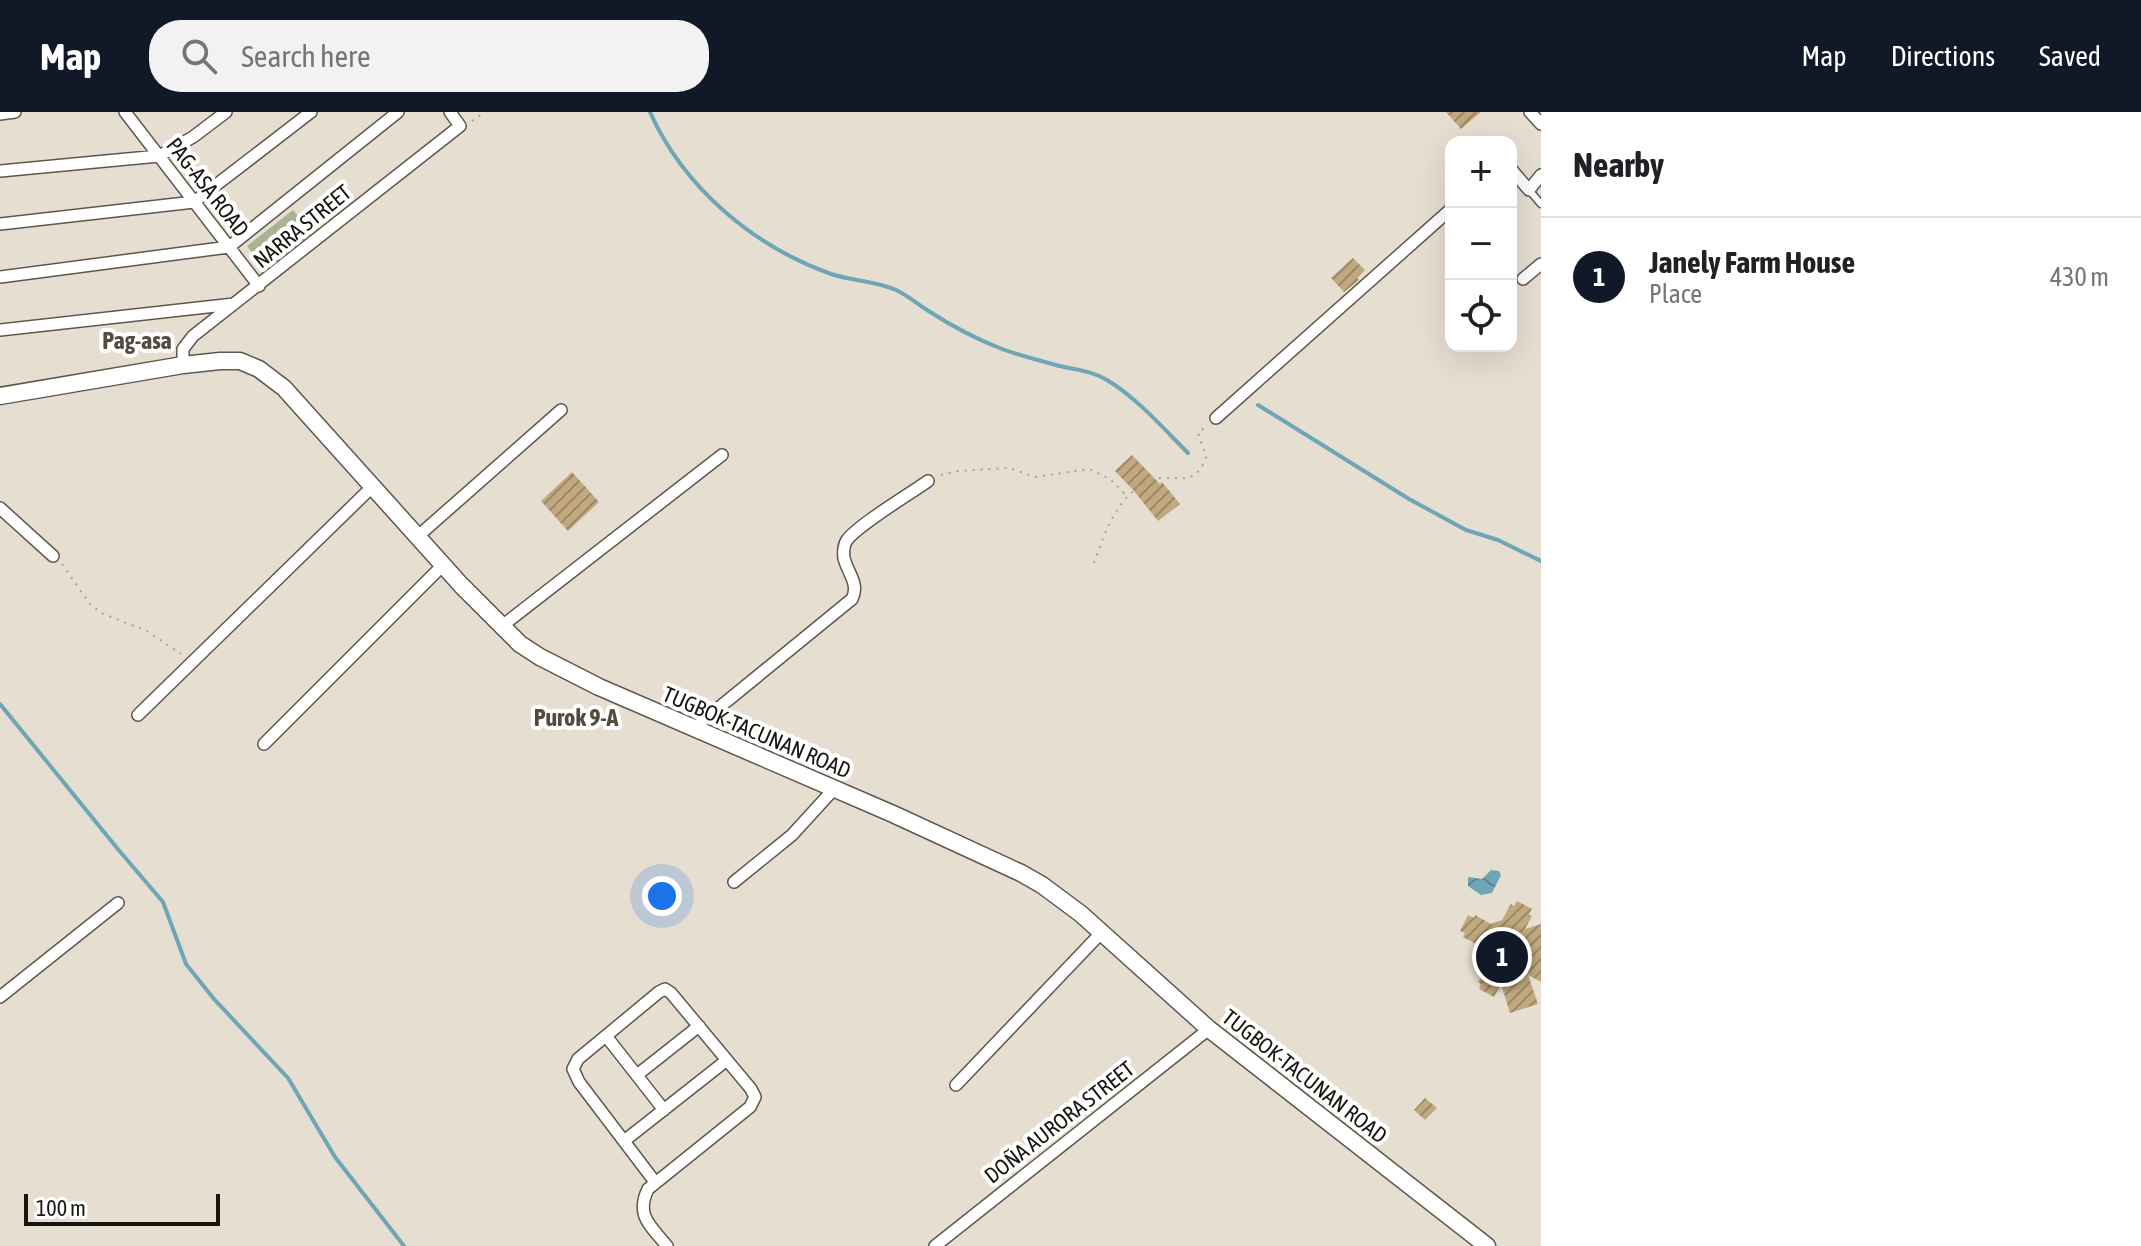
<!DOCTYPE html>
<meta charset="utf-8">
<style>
:root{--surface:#fff;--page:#f2f2f2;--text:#202124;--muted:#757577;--line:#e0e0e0;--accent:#111827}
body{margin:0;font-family:"Asap Condensed",sans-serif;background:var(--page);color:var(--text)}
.controls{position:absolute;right:24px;top:24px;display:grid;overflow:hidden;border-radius:16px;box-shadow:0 8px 32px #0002}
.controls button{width:72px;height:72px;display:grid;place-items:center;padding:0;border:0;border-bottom:2px solid var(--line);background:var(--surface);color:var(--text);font:40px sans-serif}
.scale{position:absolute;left:24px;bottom:20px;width:196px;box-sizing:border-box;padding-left:8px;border:4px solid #181510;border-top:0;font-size:22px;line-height:28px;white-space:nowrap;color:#181510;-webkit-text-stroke:6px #fff;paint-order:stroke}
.you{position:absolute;left:662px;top:784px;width:28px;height:28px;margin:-20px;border:6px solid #fff;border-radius:50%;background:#1a73e8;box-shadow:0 0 0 12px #1a73e833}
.badge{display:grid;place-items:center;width:52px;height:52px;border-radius:50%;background:var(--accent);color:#fff;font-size:26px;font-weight:700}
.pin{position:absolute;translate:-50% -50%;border:4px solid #fff;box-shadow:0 2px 8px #0006}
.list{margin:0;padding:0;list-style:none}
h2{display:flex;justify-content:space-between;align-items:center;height:104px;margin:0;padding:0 32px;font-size:34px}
h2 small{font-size:26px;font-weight:400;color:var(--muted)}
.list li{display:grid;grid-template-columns:52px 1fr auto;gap:24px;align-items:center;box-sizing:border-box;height:120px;padding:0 32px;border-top:2px solid var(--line)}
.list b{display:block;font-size:30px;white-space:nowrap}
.list p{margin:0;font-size:26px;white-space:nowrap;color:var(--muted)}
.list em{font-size:26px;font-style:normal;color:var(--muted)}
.icon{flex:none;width:44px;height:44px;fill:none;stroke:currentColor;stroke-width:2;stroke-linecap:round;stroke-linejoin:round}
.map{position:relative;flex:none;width:1541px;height:1134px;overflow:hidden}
header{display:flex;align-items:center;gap:48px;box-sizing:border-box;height:112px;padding:0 40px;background:var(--accent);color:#fff}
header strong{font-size:38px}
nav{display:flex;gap:44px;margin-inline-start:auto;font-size:28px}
.search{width:560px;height:72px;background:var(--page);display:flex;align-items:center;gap:20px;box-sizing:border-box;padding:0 28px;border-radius:32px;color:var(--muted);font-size:30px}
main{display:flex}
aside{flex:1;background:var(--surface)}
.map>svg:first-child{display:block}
</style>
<header>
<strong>Map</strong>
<div class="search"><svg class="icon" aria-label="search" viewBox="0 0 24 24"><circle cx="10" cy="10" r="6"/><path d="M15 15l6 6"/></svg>Search here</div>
<nav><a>Map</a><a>Directions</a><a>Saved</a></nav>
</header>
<main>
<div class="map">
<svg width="1541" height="1134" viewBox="0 0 1541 1134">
<defs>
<pattern id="water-waves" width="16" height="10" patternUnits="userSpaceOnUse" patternTransform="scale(2)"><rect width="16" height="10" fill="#6ea6b6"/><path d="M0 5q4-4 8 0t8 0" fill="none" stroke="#598693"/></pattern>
<pattern id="building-hatch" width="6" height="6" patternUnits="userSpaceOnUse" patternTransform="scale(2)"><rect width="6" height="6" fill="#c1a87e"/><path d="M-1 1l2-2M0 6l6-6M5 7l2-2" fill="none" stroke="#9c8866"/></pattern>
</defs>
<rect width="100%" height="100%" fill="#e6ded1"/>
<!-- grass -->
<path fill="#a9b391" d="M293 98 312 121 266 158 247 134Z"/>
<!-- water -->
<path fill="url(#water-waves)" d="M1491 758 1499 759 1501 763 1492 781 1481 783 1468 774V765L1482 767Z"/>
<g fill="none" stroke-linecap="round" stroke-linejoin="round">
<!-- stream -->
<path stroke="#6ea6b6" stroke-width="4" d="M650 0C684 76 753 134 831 162 852 169 876 169 896 178 907 183 916 191 927 198 950 213 976 227 1002 237 1021 244 1041 249 1060 254 1076 258 1093 259 1107 268 1137 286 1163 316 1188 341
M1258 293 1409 387 1466 418 1498 428 1541 449
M0 592 117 736 163 790 186 852 214 887 288 966 335 1045 404 1134"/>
</g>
<!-- building -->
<path fill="url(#building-hatch)" d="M1446 0H1481L1461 17Z
M1353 146 1365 158 1357 166 1359 168 1344 180 1331 166Z
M1132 343 1160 372 1162 370 1180 392 1158 409 1134 379 1115 359Z
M572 360 599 390 568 419 541 389Z
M1517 789 1532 797 1529 802 1532 804 1525 817 1541 812V870L1528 863 1538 892 1510 901 1501 872 1494 885 1479 877 1481 872 1478 870 1485 858 1476 832 1463 825 1465 821 1460 819 1468 803 1474 806 1475 803 1491 812 1502 808 1511 792 1514 794Z
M1425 986 1437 996 1425 1008 1414 998Z"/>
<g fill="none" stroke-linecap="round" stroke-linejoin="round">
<!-- lane casing -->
<g stroke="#5e584c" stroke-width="9">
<path id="lane" d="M1529 78 1541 92"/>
</g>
<!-- street casing -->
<g stroke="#5e584c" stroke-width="14">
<path id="street" d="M125 0 259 174
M1530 0 1541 12
M0 2 15 0
M1511 57 1529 78 1541 63
M0 59 159 44 193 25 226 0
M0 112 194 90 311 0
M0 165 229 135 398 0
M1523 167 1541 152
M0 218 234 192
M183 253V237L193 224 460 14 450 0
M1216 306 1451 97
M0 396 53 444
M417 425 561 298
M502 514 722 343
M138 603 372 375
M694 616 852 487C860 472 847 460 844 446 843 440 844 432 847 428 859 412 910 382 928 369
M264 632 443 453
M734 770 792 723 834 677
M0 885 118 791
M606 924 664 998
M637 963 699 914
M956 973 1102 820
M624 1029 727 948
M655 1070 579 970 573 957 578 947 659 880 665 877 671 881 751 977 755 985 750 995 648 1077C635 1104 651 1114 667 1134
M935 1134 1209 917"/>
</g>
<!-- secondary casing -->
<g stroke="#5e584c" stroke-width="19">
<path id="secondary" d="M0 284 183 253 220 249H240L259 257 284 276 461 473 520 532 540 545 599 575 893 702 1021 761 1042 773 1081 802 1209 917 1487 1134"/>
</g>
<!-- path -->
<path stroke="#a8a197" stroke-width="2" stroke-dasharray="2 6" stroke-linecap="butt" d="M472 9 485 0
M941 363 958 359 1009 356 1035 365 1089 357 1110 367 1126 383
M1094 451C1105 420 1114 392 1142 372 1166 356 1194 382 1206 345L1198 321 1206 314
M62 452 90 492 101 501 147 519 181 542"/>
<!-- lane -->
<use href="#lane" stroke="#fff" stroke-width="6"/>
<!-- street -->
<use href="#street" stroke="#fff" stroke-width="11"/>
<!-- secondary -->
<use href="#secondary" stroke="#fff" stroke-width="16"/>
</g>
<g text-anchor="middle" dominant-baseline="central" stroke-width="8" stroke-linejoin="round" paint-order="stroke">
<!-- street labels -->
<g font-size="22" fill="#181510" stroke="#fff">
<text transform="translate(208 75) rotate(52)">PAG-ASA ROAD</text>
<text transform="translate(302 114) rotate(-39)">NARRA STREET</text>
<text transform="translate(757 620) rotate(23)">TUGBOK-TACUNAN ROAD</text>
<text transform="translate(1305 964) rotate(38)">TUGBOK-TACUNAN ROAD</text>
<text transform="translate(1059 1010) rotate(-38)">DOÑA AURORA STREET</text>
</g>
<!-- neighbourhood labels -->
<g font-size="24" font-weight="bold" fill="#514b40" stroke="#fff">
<text x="137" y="228">Pag-asa</text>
<text x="576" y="605">Purok 9-A</text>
</g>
</g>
</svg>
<div class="controls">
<button>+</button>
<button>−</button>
<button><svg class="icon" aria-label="locate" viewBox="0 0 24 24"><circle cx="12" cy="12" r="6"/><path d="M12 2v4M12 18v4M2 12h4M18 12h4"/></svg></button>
</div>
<div class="scale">100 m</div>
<div class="you"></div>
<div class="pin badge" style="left:1502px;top:845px">1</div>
</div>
<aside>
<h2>Nearby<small></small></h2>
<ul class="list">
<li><span class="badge">1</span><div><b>Janely Farm House</b><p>Place</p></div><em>430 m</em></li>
</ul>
</aside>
</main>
